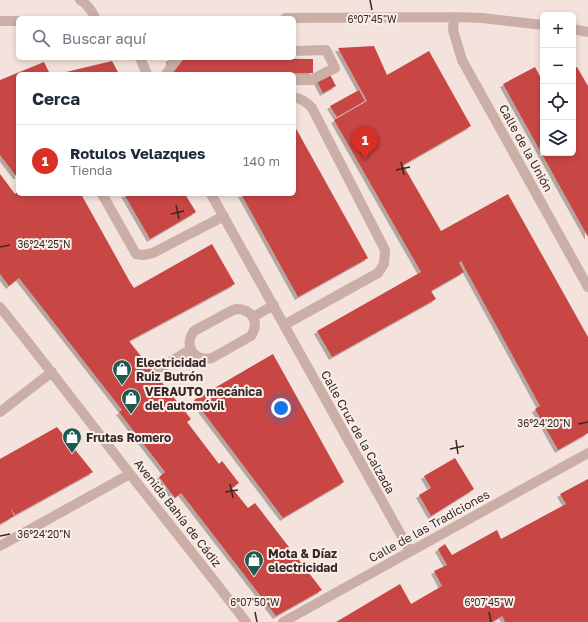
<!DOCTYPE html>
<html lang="es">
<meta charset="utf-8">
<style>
:root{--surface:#fff;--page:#f6f6f7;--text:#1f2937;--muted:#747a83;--line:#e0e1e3;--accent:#d93025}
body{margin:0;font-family:"Golos Text",sans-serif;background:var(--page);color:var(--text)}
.controls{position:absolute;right:12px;top:12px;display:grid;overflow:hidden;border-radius:6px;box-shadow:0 2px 6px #0003}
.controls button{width:36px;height:36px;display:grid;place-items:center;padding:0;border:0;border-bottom:1px solid var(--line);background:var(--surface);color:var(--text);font:20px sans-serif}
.you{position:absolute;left:281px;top:408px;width:14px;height:14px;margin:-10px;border:3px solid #fff;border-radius:50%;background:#1a73e8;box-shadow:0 0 0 6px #1a73e833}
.badge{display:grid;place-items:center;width:26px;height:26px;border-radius:50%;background:var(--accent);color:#fff;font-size:13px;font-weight:700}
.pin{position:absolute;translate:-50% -33px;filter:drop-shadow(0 1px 2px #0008)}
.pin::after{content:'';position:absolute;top:21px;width:14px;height:12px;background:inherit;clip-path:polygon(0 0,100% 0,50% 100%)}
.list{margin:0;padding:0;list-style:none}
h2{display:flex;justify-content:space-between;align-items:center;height:52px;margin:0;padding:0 16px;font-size:17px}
h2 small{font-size:13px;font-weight:400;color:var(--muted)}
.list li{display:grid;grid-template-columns:26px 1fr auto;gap:12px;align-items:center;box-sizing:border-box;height:72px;padding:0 16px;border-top:1px solid var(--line)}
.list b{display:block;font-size:15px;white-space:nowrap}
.list p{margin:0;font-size:13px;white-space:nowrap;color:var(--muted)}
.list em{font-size:13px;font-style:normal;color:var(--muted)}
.icon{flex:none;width:22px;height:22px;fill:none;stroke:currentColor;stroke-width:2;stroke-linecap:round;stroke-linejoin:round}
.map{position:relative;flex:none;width:588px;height:622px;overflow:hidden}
.search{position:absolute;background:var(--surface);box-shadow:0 2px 6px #0003;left:16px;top:16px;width:280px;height:44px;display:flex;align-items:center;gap:10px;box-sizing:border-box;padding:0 14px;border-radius:6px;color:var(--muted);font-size:15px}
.panel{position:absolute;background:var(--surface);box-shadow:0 2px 6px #0003;left:16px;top:72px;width:280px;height:124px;border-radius:6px}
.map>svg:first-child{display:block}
</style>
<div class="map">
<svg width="588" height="622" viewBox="0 0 588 622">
<defs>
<filter id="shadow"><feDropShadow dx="-3" dy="3" stdDeviation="0" flood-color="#0004"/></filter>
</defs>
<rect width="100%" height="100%" fill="#f3e3dc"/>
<!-- building -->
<path fill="#c84644" filter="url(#shadow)" d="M374 46 387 75 429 51 471 126 403 165 441 231 508 194 588 337V433L558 450 535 409 540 406 461 261 459 263 464 272 431 291 436 299 332 357 317 331 421 272 334 120 367 101 338 48Z
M169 58 313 59V73H169Z
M112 61 119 74H62V73Z
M44 62 50 74H18V176H16L0 155V80Z
M326 67 336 86 323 93 313 74Z
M535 67 543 82V153H573V69L577 67 588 86V237L503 84Z
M359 90 365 101 337 117 330 106Z
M294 125 368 258 298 297 241 194H294Z
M0 174 15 194 18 192V194H81L130 282 134 288 212 244 235 284 129 341 191 419 187 422 219 464 222 461 239 483 232 488 248 508 255 503 322 590 276 616 181 493 175 498 159 477 165 472 119 412 122 410 19 278 9 286 0 274Z
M124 194H185L196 212 150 239Z
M273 354 344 482 283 518 194 400Z
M57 427 93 472 15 515 10 507 14 516 0 524V459Z
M455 458 474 489 431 516 419 495 431 488 424 476Z
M588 479V622H503L505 621 502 616 492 622H336L400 584 411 604 442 586 434 571 447 565 438 549 445 544 452 555 497 530 501 539 566 504 560 494Z"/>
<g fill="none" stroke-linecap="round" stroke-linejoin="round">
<!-- minor -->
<path stroke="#cbafa7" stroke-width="10" d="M80 0C87 4 92 11 95 18
M454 17 453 30 462 60 588 287
M285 18 454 17 482 18 543 25
M0 21H18
M573 29 588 32
M294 51 326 50 335 68 311 80H294
M140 58 147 74
M166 74 178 58
M102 194 136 254 143 255 153 253 224 216
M211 194 410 551
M0 307C44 362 87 418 130 474 169 524 208 572 246 622
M236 309C252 309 260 322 251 336L212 358C194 362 183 346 194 331L231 311Z
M253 317 274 305
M284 325 378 273 384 264 385 250 312 108C307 102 302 99 294 97
M159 369 191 349
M0 412 52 372
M0 546 130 474
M283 622 588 453"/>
</g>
<!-- ticks -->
<path fill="none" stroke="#372928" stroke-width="1.5" d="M370 0 372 10M401 162 404 175M396 170 410 167M176 205 179 219M171 214 184 211M0 247 10 245M578 424 588 422M456 440 458 454M450 449 464 446M230 484 233 498M225 492 238 490M0 536 10 534M255 612 257 622M489 612 491 622"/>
<!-- icons -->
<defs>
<g id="shop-pin" transform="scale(1)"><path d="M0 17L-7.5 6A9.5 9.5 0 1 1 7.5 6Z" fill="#1d5a50" stroke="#faeee8"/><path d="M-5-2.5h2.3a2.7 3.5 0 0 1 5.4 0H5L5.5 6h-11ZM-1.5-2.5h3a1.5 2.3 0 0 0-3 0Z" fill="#fff"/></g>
</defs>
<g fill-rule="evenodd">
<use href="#shop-pin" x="122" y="369"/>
<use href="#shop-pin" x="131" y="398"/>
<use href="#shop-pin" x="72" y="437"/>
<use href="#shop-pin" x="254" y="560"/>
</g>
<g text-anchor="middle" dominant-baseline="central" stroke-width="4" stroke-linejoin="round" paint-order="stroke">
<!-- street labels -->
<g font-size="12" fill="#372928" stroke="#faeee8">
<text transform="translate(526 148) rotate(61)">Calle de la Unión</text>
<text transform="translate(358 432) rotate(61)">Calle Cruz de la Calzada</text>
<text transform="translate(178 513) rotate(52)">Avenida Bahía de Cádiz</text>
<text transform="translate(429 526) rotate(-29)">Calle de las Tradiciones</text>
</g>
<!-- poi labels -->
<g font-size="12" font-weight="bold" fill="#372928" stroke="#faeee8" text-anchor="start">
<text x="136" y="362">Electricidad<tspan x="136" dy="14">Ruiz Butrón</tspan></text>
<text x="145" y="391">VERAUTO mecánica<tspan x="145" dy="14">del automóvil</tspan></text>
<text x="86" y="437">Frutas Romero</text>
<text x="268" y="553">Mota &amp; Díaz<tspan x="268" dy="14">electricidad</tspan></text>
</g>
</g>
<g font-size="10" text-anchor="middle" fill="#372928" stroke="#faeee8" stroke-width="4" stroke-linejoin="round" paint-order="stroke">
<text x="372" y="23">6°07'45"W</text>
<text x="44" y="248">36°24'25"N</text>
<text x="544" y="427">36°24'20"N</text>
<text x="44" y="538">36°24'20"N</text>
<text x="255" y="606">6°07'50"W</text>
<text x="489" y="606">6°07'45"W</text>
</g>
</svg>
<div class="controls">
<button>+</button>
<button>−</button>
<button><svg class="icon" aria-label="locate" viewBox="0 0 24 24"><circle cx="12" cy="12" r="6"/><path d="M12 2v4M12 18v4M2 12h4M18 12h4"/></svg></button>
<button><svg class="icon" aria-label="layers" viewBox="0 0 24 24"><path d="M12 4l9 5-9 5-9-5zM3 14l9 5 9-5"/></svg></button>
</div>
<div class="you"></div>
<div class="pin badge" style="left:365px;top:160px">1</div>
<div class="search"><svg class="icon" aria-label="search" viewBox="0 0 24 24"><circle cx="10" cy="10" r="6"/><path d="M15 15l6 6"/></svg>Buscar aquí</div>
<section class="panel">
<h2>Cerca<small></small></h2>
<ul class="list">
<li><span class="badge">1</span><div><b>Rotulos Velazques</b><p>Tienda</p></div><em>140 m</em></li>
</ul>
</section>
</div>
